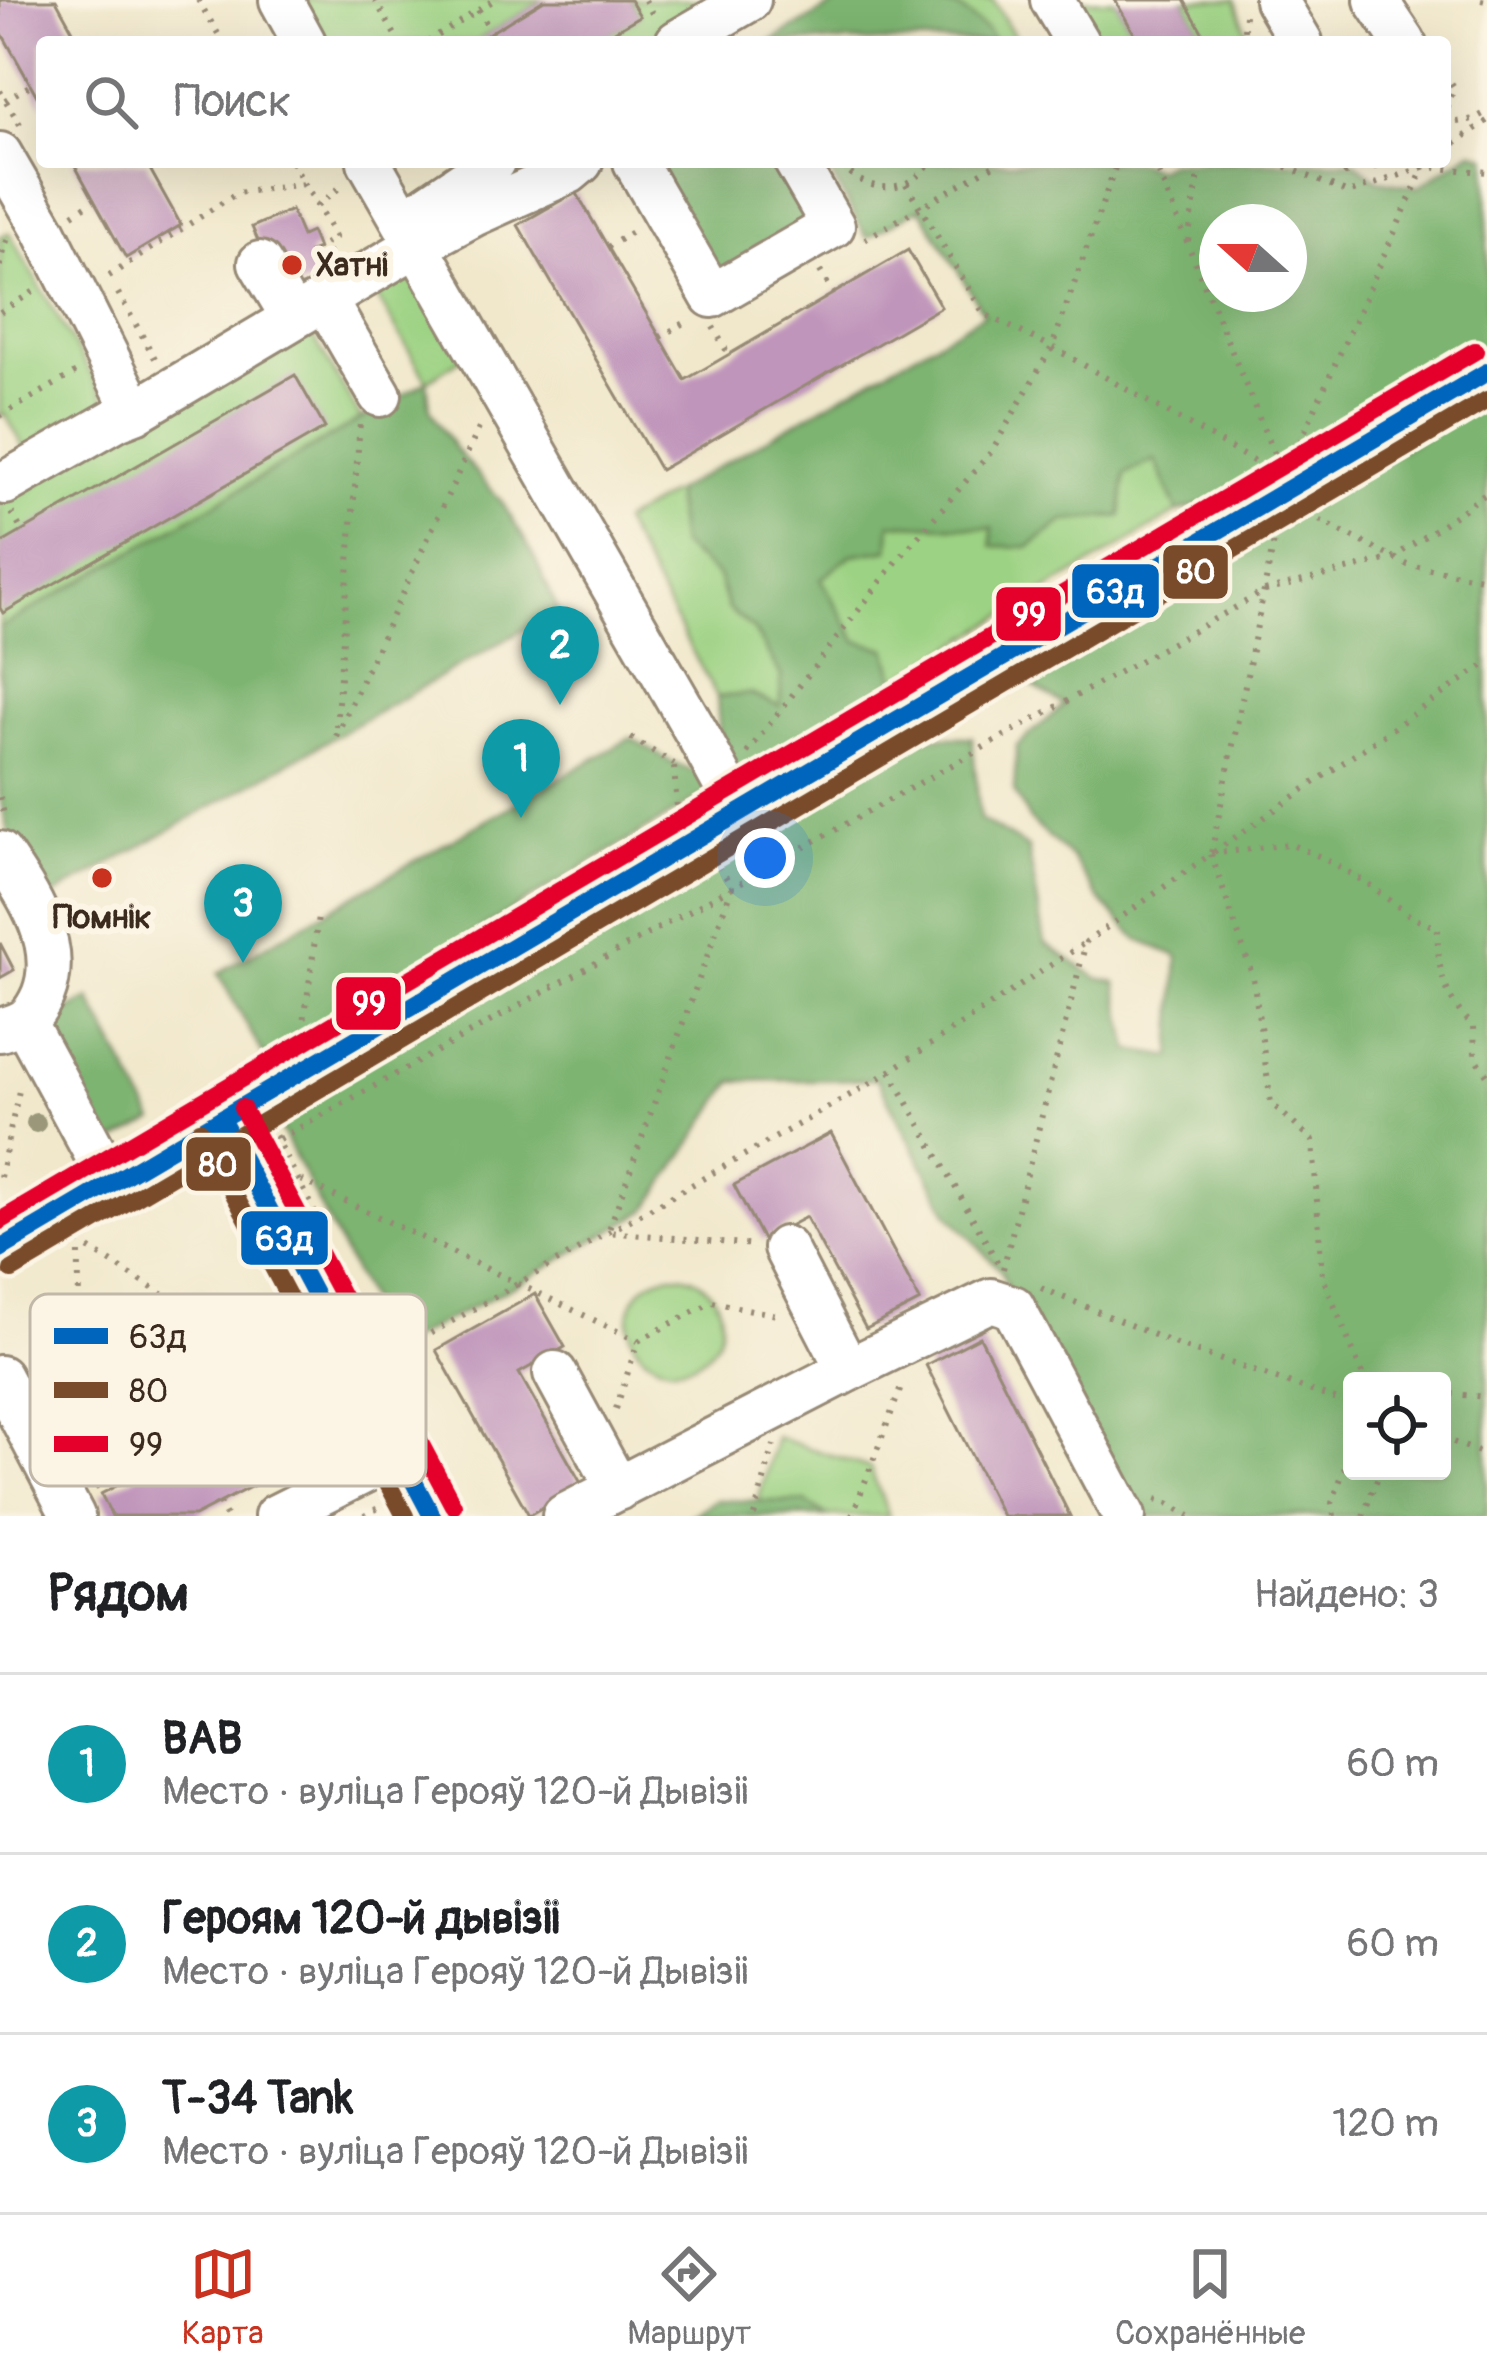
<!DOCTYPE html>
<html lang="ru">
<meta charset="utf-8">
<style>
:root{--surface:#fff;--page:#f6f6f6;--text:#202124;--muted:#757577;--line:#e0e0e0;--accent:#c8321e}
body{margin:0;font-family:Pangolin,sans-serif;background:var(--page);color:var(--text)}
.controls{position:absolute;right:36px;bottom:36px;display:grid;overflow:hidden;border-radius:12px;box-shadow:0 12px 48px #0002}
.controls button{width:108px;height:108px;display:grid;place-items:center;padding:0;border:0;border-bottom:3px solid var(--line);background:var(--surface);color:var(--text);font:60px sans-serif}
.compass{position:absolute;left:1199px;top:204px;width:108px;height:108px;border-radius:50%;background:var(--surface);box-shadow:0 12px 48px #0002;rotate:291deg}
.you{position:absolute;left:765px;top:858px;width:42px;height:42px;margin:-30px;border:9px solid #fff;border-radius:50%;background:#1a73e8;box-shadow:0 0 0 18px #1a73e833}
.badge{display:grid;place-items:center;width:78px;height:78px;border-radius:50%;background:var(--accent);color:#fff;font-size:39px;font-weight:700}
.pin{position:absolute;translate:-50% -99px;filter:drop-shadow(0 3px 6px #0008)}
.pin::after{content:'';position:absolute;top:63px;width:42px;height:36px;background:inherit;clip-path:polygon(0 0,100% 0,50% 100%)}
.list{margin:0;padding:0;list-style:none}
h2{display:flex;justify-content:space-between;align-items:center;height:156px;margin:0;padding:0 48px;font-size:51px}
h2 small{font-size:39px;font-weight:400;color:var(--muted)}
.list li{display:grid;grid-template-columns:78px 1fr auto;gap:36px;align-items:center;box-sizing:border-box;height:180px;padding:0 48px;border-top:3px solid var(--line)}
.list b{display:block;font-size:45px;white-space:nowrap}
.list p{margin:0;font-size:39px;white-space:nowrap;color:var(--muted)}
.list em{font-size:39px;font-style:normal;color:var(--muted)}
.icon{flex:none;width:66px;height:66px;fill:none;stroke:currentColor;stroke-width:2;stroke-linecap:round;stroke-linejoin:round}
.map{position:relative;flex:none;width:1487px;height:1516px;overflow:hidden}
.search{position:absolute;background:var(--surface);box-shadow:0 12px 48px #0002;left:36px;right:36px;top:36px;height:132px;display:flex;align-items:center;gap:30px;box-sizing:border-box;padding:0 42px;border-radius:12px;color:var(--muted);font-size:45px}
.sheet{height:696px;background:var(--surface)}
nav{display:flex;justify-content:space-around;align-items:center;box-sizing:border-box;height:168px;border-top:3px solid var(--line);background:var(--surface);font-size:33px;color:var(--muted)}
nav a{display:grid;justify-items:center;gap:6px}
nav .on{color:var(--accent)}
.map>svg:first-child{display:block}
</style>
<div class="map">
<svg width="1487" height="1516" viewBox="0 0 1487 1516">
<rect width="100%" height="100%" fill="#fcf5e5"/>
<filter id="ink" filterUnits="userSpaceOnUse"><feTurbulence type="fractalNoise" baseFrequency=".00833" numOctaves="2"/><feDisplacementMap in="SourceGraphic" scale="24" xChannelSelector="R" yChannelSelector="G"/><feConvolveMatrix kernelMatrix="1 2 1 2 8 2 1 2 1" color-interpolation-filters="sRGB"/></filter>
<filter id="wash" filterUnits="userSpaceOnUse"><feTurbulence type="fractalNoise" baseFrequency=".004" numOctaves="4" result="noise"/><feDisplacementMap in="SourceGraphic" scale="48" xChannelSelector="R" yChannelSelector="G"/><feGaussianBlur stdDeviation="2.7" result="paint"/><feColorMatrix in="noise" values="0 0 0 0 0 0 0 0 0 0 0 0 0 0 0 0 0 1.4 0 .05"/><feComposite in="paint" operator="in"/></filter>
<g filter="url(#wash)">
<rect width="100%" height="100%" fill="#f1e8cc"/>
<!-- green -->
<path fill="#9cd283" stroke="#6c7e50" stroke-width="3" d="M281 0H544L475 42H304Z
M630 0H726L655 42H596L639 16Z
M906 0H993L1018 42H994L988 31Z
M1066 0H1115L1139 42H1092Z
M1184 0H1235L1250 42H1208Z
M9 233 117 419 35 466 5 414 0 416V237Z
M415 246 477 348 427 381 373 290Z
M308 327 361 419 0 628V500Z
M1155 459 1178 512 896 680 887 649 857 641 820 579 851 555 889 549 890 523 993 528 1029 547 1064 520 1120 516 1125 474Z
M674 492 680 545 718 576 728 609 753 629 781 675 780 707 750 694 717 697 622 522Z
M629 1321a46 46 0 1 1 92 0a46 46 0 1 1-92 0Z
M776 1437 870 1468 889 1516H754Z"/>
<!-- forest -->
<path fill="#7db471" stroke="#5c6f48" stroke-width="3" fill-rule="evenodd" d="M842 0H906L959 8 988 31 994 42H770Z
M1472 151 1487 156V352L1284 478 1178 512 1155 460 1125 474 1121 516 1064 521 1029 547 992 546V528L891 523 889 549 851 555 821 579 857 641 887 649 896 680 265 1058 218 973 631 738 674 764 723 782 717 697 750 694 780 706 781 675 753 629 728 609 718 576 680 545 674 492 984 314 920 208 867 238 824 162H1137L1157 169 1169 162H1354L1378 180 1419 187ZM1217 222H1289V294H1217Z
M645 162H796L833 226 712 296Z
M427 381 430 409 455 449 501 501 532 552 558 610 32 908 15 863 0 797V628Z
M1487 400V1516H1124L1013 1307 1002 1272 949 1214 877 1079 733 1081 647 1210 519 1283 397 1346 390 1343 277 1122 278 1116 907 737H972L980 819 1028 848 1045 943 1097 978 1116 982 1130 1050 1172 1057 1178 956 1138 940 1098 898 1072 858 1029 819 1014 791 1017 746 1064 705 1014 674ZM1352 1381H1442V1471H1352Z
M90 999 154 1121 102 1148 39 1026Z
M716 1500 806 1502 827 1516H691Z"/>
<g id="blocks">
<!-- building -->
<path fill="#c095bb" d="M0 0H56L79 42H42V105L0 30Z
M544 0H630L640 16 596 42H475Z
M1115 0H1184L1208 42H1139Z
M73 162H146L181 225 126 258Z
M576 192 685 380 908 250 941 307 660 470 518 225Z
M291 210 302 236 311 232 315 241 318 249 310 252 321 278 282 295 252 227Z
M295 375 325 428 3 613 0 608V544Z
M0 943 14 970 0 978Z
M831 1133 920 1301 866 1329 806 1217 763 1240 734 1185Z
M535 1294 565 1347 519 1373 582 1485 529 1515 436 1350Z
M980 1337 1031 1438 1070 1516H1002L926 1365Z
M291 1395 320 1451 194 1516H112L101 1494Z"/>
</g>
</g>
<g filter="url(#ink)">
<use href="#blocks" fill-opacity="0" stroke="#968975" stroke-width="3"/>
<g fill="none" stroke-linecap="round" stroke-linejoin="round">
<!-- minor casing -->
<g stroke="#968975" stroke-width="48">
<path id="minor" d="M281 0 304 42
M1052 0 1077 42
M1276 0 1301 42
M1376 0 1404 42
M677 42 749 0
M0 154 44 230 135 412
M369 162 699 737 740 813
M635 162 712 296 833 226 796 162
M404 222 493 162
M260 263 293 318
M325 300 380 395
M5 483 117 419 135 412 415 246 475 214 569 172 581 162
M0 853C27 893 63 945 43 995 39 1004 34 1013 27 1019 19 1025 9 1027 0 1030
M24 1021 112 1184
M221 1119 432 1516
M785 1248 848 1370
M0 1249 1487 372
M555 1373 618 1489
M0 1377 73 1516
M276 1516 400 1454
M564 1516 848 1370 991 1300 1013 1307 1124 1516"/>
</g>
<!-- path -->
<path stroke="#968975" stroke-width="6" stroke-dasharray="3 9" stroke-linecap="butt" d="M198 0 223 42
M375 0 399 42
M645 0 654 17
M1481 0 1487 1
M478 10 492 32
M428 42 494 0
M1129 42 1136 37
M1243 42 1245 15
M1445 73 1454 87 1448 107 1445 109
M0 91 21 126
M5 100 31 85
M1445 124 1474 119 1487 112
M1445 150 1487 121
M292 162 335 237 324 244 331 258
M1154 162 1276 459
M1275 162 1348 193 1424 167 1430 162
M1338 162 1346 174 1364 162 1375 167 1383 162
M842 165C866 194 908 196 930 162
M906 184 984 314 1052 347 1260 465
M317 206 344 184
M73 214 94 200
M865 239 999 162
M1188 241 1201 162
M608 247 635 230
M0 266 8 237
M820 271 834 294
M109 276 237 193 304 184
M118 293 156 360
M0 312 38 289
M713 327 729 355
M660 337 688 321
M0 416 80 370
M1300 442 1424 167 1487 172
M12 513 22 531
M1309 515 1408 565 1487 579
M336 727 360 423
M336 736 481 424
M631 738 674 764
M747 753 897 561 991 452 1052 347 1117 162
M674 767 677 808
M0 797 5 819
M1214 852 1487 663
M1211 854 1253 977 1271 1103 1313 1141 1322 1275 1365 1381
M1211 854 1289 844 1321 857 1367 883 1413 918 1438 928C1436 965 1444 1001 1474 1026L1475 1056 1487 1075
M719 866 732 887 608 1232 755 1245
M303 1030 318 917
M890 1071 999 1265
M270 1125 316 1215
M279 1139 1265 591 1393 558 1487 493
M0 1177 20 1086
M301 1180 638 1341
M79 1242 300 1381
M1003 1269 1086 942 1211 854 1275 536
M1041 1288 1178 1345 1352 1405
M389 1357 878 1079 1083 944
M1442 1401 1451 1394 1487 1397
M616 1409 638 1341 712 1302 782 1316
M1442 1438 1487 1455
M78 1448 79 1242
M95 1488 318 1372
M1156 1499 1168 1503 1190 1516
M219 1503 226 1516
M364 1516 382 1506
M754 1516 774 1445
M852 1516 902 1385
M1334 1516 1332 1503 1352 1447
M1363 1516 1380 1471"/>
<!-- minor -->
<use href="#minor" stroke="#fff" stroke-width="42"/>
<!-- bus-1 casing -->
<g stroke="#fcf5e5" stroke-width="27">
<path id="bus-1" d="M221 1119 432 1516
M0 1249 1487 372"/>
</g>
<!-- bus-2 casing -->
<g stroke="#fcf5e5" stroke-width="27">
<path id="bus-2" d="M200 1130 405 1516
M12 1270 1487 400"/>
</g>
<!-- bus-3 casing -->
<g stroke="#fcf5e5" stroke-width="27">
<path id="bus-3" d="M242 1108 453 1505
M0 1221 1475 351"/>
</g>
<!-- bus-1 -->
<use href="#bus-1" stroke="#0065bd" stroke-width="18"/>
<!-- bus-2 -->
<use href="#bus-2" stroke="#7a4b2a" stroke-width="18"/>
<!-- bus-3 -->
<use href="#bus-3" stroke="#e4002b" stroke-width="18"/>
</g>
<!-- trees -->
<circle fill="#9a977a" cx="36" cy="1123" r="10"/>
</g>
<!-- markers -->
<g fill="#c8321e" stroke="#fcf5e5" stroke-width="4.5">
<circle cx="292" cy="265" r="12"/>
<circle cx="102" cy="878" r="12"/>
</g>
<g text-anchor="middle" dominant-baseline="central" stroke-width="12" stroke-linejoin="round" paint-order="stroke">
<!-- poi labels -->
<g font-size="33" font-weight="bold" fill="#3b2a1e" stroke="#fcf5e5" text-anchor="start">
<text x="316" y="265">Хатні</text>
<text x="102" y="917" text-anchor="middle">Помнік</text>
</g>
</g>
<!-- legend -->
<rect x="30" y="1294" width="396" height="192" rx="18" fill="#fcf5e5" stroke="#c2b8a9" stroke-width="3"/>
<rect x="54" y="1328" width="54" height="16" fill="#0065bd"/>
<rect x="54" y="1382" width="54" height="16" fill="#7a4b2a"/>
<rect x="54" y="1436" width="54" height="16" fill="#e4002b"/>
<g font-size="33" fill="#3b2a1e">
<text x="129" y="1348">63д</text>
<text x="129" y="1402">80</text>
<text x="129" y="1456">99</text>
</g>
<g stroke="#fcf5e5" stroke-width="4.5">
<rect x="1161" y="543" width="69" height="58" rx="12" fill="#7a4b2a"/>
<rect x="1070" y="562" width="91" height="58" rx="12" fill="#0065bd"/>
<rect x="994" y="585" width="69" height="58" rx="12" fill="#e4002b"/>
<rect x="334" y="975" width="69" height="57" rx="12" fill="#e4002b"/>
<rect x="184" y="1135" width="69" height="58" rx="12" fill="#7a4b2a"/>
<rect x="239" y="1209" width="91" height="58" rx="12" fill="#0065bd"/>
</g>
<g font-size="33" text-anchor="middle" font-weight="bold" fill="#fff">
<text x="1196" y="583">80</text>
<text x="1115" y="603">63д</text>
<text x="1029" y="626">99</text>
<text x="369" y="1015">99</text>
<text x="218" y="1176">80</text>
<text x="284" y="1250">63д</text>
</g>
</svg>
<div class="controls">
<button><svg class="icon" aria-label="locate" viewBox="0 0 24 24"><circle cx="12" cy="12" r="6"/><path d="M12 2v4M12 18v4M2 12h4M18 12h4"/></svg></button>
</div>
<svg class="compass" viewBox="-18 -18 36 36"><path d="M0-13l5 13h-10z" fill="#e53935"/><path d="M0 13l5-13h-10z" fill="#757577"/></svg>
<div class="you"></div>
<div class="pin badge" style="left:521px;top:818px;background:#0f9aa8">1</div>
<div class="pin badge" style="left:560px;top:705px;background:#0f9aa8">2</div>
<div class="pin badge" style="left:243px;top:963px;background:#0f9aa8">3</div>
<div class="search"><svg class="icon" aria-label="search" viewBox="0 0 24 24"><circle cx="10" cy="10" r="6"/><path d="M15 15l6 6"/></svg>Поиск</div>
</div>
<section class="sheet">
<h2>Рядом<small>Найдено: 3</small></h2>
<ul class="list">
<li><span class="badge" style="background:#0f9aa8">1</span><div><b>ВАВ</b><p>Место · вуліца Герояў 120-й Дывізіі</p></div><em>60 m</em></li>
<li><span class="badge" style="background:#0f9aa8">2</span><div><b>Героям 120-й дывізіі</b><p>Место · вуліца Герояў 120-й Дывізіі</p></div><em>60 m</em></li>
<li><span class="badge" style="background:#0f9aa8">3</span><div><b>T-34 Tank</b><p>Место · вуліца Герояў 120-й Дывізіі</p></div><em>120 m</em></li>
</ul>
</section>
<nav>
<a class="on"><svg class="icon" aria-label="map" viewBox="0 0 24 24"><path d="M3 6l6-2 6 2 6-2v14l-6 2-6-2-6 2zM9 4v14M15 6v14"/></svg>Карта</a>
<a><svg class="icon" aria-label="directions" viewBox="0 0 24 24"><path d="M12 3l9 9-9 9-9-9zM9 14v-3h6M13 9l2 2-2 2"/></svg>Маршрут</a>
<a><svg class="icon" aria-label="saved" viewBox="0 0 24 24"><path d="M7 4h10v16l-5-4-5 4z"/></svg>Сохранённые</a>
</nav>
